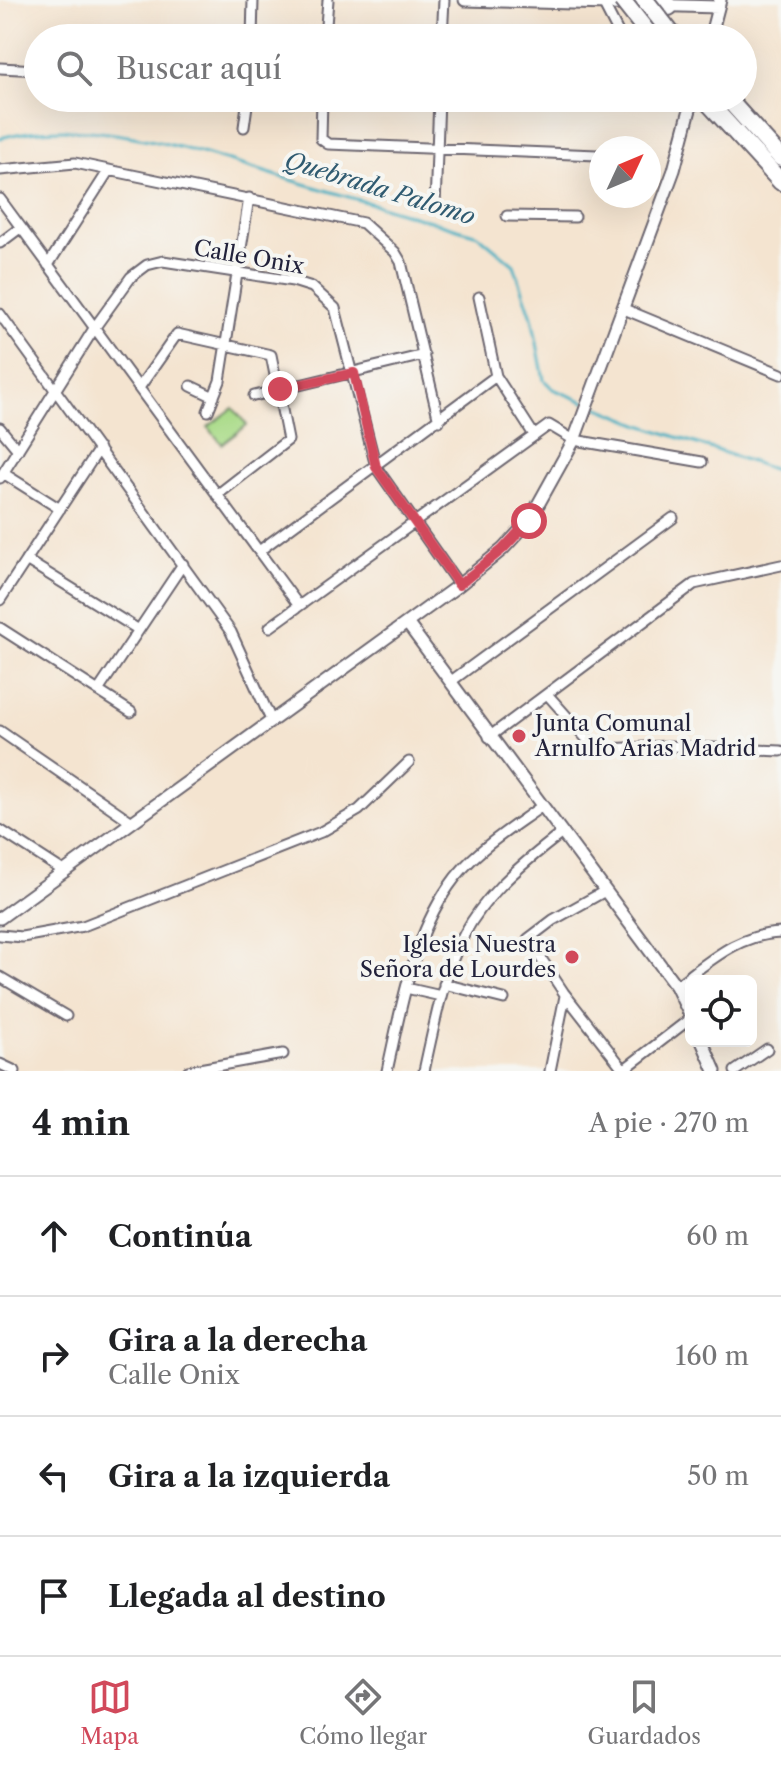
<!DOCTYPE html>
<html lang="es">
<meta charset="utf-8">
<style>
:root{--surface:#fff;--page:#f2f2f2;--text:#202124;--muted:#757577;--line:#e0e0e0;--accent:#d1495b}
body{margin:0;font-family:"Libre Caslon Text",serif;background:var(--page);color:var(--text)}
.controls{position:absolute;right:24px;bottom:24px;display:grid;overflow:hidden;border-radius:12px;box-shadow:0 8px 32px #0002}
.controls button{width:72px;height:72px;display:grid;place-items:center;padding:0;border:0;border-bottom:2px solid var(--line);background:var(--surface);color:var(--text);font:40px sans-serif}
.compass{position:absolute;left:589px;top:136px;width:72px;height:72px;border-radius:50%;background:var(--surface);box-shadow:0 8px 32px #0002;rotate:46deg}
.stop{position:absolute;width:24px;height:24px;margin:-18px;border:6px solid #d1495b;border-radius:50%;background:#fff}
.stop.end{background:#d1495b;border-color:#fff;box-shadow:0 2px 8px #0008}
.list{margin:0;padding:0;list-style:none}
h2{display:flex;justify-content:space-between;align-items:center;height:104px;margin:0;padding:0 32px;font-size:34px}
h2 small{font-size:26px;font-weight:400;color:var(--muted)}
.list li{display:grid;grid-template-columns:52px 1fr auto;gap:24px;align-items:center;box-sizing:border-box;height:120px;padding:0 32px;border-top:2px solid var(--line)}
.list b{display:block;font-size:30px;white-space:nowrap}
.list p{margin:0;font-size:26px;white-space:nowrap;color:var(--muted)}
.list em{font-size:26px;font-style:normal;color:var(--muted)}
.icon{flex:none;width:44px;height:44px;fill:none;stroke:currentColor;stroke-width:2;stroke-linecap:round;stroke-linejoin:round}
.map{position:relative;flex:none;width:781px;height:1071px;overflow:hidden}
.search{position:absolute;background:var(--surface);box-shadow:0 8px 32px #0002;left:24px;right:24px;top:24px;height:88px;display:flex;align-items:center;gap:20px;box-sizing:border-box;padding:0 28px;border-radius:44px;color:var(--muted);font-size:30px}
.sheet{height:584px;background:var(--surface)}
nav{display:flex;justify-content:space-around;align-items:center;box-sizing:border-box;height:112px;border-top:2px solid var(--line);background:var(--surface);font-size:22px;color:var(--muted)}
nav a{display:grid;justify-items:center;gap:4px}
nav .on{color:var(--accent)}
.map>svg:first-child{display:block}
</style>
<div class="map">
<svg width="781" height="1071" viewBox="0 0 781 1071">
<rect width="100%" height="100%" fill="#f6f6f2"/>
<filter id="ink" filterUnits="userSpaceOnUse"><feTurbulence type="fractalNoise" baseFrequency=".0125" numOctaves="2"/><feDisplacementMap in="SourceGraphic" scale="16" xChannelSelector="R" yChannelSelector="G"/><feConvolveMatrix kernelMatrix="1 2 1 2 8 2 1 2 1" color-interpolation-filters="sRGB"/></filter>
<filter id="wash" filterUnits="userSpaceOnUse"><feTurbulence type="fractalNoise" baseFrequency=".006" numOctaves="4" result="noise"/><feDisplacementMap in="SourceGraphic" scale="32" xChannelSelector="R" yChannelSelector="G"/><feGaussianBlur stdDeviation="1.8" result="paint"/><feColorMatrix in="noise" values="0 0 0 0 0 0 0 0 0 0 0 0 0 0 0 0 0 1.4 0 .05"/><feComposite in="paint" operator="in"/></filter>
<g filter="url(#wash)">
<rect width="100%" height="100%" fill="#f4e4d0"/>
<!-- grass -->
<path fill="#aadb89" stroke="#667e62" stroke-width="2" d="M233 408 247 425 222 444 208 427Z"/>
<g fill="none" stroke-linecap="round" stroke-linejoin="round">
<!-- stream -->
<path stroke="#45b0c3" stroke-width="3" d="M0 138C90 112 204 154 291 180 353 198 416 217 478 235L514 265 532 317 544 380 553 389 585 402
M592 405 641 425 781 472"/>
</g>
</g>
<g filter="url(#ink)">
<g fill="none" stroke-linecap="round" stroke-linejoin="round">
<!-- minor casing -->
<g stroke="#6c666f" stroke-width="13">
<path id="minor" d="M604 5 621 38
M252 38 253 0
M325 38 328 0
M442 38 444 0
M0 68 38 70
M322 98 321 139 328 144 597 155
M244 127 248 98
M0 170 75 163 363 223 395 252 401 262 439 421
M0 199 299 606
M435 207 439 98
M507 216 575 217
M0 243 20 228
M48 265 109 170
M479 297 496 376 534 435
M624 309 781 374
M0 314 231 632 271 720
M191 386 214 397
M139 388 177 334 271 355 288 440 217 495
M254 396 424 355
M208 411 220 381 249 198
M0 428 18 450
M3 473 60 509
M0 478 95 327 131 277 147 265 163 261 293 281 312 287 335 308 376 467 459 585
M259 551 496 376
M26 560 139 630
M0 600 99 449
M270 627 549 425 574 440 702 462
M0 628 131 712
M450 682 673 518
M98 691 183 564
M547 694 586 738 606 749 669 746 781 751
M0 731 132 822
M489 737 694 584 781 565
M0 830 65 872
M605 891 553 920 528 939 564 993 621 1066 626 1068 691 1018
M0 935 22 937 83 926 321 832 359 810 409 762
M0 977 66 1016
M444 984 504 999
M676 986C709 962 738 934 781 933
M406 988 441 996
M0 1064 15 1071
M188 1071 283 1054
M387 1071C401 1009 412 939 449 886 472 852 509 830 542 806
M424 1071C451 946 457 913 562 833
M550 1071 565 996
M735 1071 767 1049"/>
</g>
<!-- tertiary casing -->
<g stroke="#6c666f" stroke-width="15">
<path id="tertiary" d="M465 0 718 7
M710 38 720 0
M407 623 676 986 691 1017
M0 918 459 585 503 549 529 521 574 440 674 170 693 98
M702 1041 715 1071"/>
</g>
<!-- motorway casing -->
<g stroke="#6c666f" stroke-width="20">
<path id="motorway" d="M663 0 669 7
M704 98 781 182
M727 98 781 158"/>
</g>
<!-- minor -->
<use href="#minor" stroke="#fff" stroke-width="9"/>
<!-- tertiary -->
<use href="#tertiary" stroke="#fff" stroke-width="11"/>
<!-- motorway -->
<use href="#motorway" stroke="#fff" stroke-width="16"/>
<!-- motorway-bridge casing -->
<g stroke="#6c666f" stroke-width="20" stroke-linecap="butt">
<path id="motorway-bridge" d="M622 0 652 38
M645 0 675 38"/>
</g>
<!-- motorway-bridge -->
<use href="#motorway-bridge" stroke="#fff" stroke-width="16"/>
</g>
</g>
<g fill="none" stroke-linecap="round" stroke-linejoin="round" filter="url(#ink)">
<!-- route -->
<path stroke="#d1495b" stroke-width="10" d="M280 389 354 373 376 467 459 585 503 549 529 521"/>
</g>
<!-- markers -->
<g fill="#d1495b" stroke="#f6f6f2" stroke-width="3">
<circle cx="519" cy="736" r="8"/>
<circle cx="572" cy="957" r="8"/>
</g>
<g text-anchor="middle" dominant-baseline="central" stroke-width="8" stroke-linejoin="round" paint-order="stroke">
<!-- street labels -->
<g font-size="22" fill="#22223b" stroke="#f6f6f2">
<text transform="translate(249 257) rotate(10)">Calle Onix</text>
</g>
<!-- poi labels -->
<g font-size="22" fill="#22223b" stroke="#f6f6f2" text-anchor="start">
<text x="535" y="723">Junta Comunal<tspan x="535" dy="25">Arnulfo Arias Madrid</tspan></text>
<text x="556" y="944" text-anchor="end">Iglesia Nuestra<tspan x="556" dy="25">Señora de Lourdes</tspan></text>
</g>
<!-- water labels -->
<g font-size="24" font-style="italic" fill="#305b71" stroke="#f6f6f2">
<text transform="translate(380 188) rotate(17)">Quebrada Palomo</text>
</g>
</g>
</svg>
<div class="controls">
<button><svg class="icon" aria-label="locate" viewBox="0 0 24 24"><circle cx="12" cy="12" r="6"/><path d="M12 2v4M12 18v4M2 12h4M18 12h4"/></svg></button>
</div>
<svg class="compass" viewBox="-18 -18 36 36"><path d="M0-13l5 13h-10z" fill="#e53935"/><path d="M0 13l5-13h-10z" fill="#757577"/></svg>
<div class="stop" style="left:529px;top:521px"></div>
<div class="stop end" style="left:280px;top:389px"></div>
<div class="search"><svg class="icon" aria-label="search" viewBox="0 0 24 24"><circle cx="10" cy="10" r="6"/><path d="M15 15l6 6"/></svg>Buscar aquí</div>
</div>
<section class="sheet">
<h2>4 min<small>A pie · 270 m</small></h2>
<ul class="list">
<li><svg class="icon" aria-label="ahead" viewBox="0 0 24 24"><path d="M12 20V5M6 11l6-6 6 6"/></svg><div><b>Continúa</b></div><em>60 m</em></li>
<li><svg class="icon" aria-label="right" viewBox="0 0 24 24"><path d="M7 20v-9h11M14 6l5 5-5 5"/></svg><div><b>Gira a la derecha</b><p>Calle Onix</p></div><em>160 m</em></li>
<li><svg class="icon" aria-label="left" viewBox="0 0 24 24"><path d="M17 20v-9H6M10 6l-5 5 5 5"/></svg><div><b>Gira a la izquierda</b></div><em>50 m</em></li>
<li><svg class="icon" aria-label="arrive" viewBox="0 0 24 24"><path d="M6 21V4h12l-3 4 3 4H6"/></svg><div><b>Llegada al destino</b></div></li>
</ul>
</section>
<nav>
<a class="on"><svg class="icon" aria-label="map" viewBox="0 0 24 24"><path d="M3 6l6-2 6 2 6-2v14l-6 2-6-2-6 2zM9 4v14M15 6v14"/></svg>Mapa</a>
<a><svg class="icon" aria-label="directions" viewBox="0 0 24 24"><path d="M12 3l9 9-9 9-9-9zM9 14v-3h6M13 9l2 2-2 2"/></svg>Cómo llegar</a>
<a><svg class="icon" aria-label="saved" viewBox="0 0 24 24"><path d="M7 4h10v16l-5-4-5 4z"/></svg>Guardados</a>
</nav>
